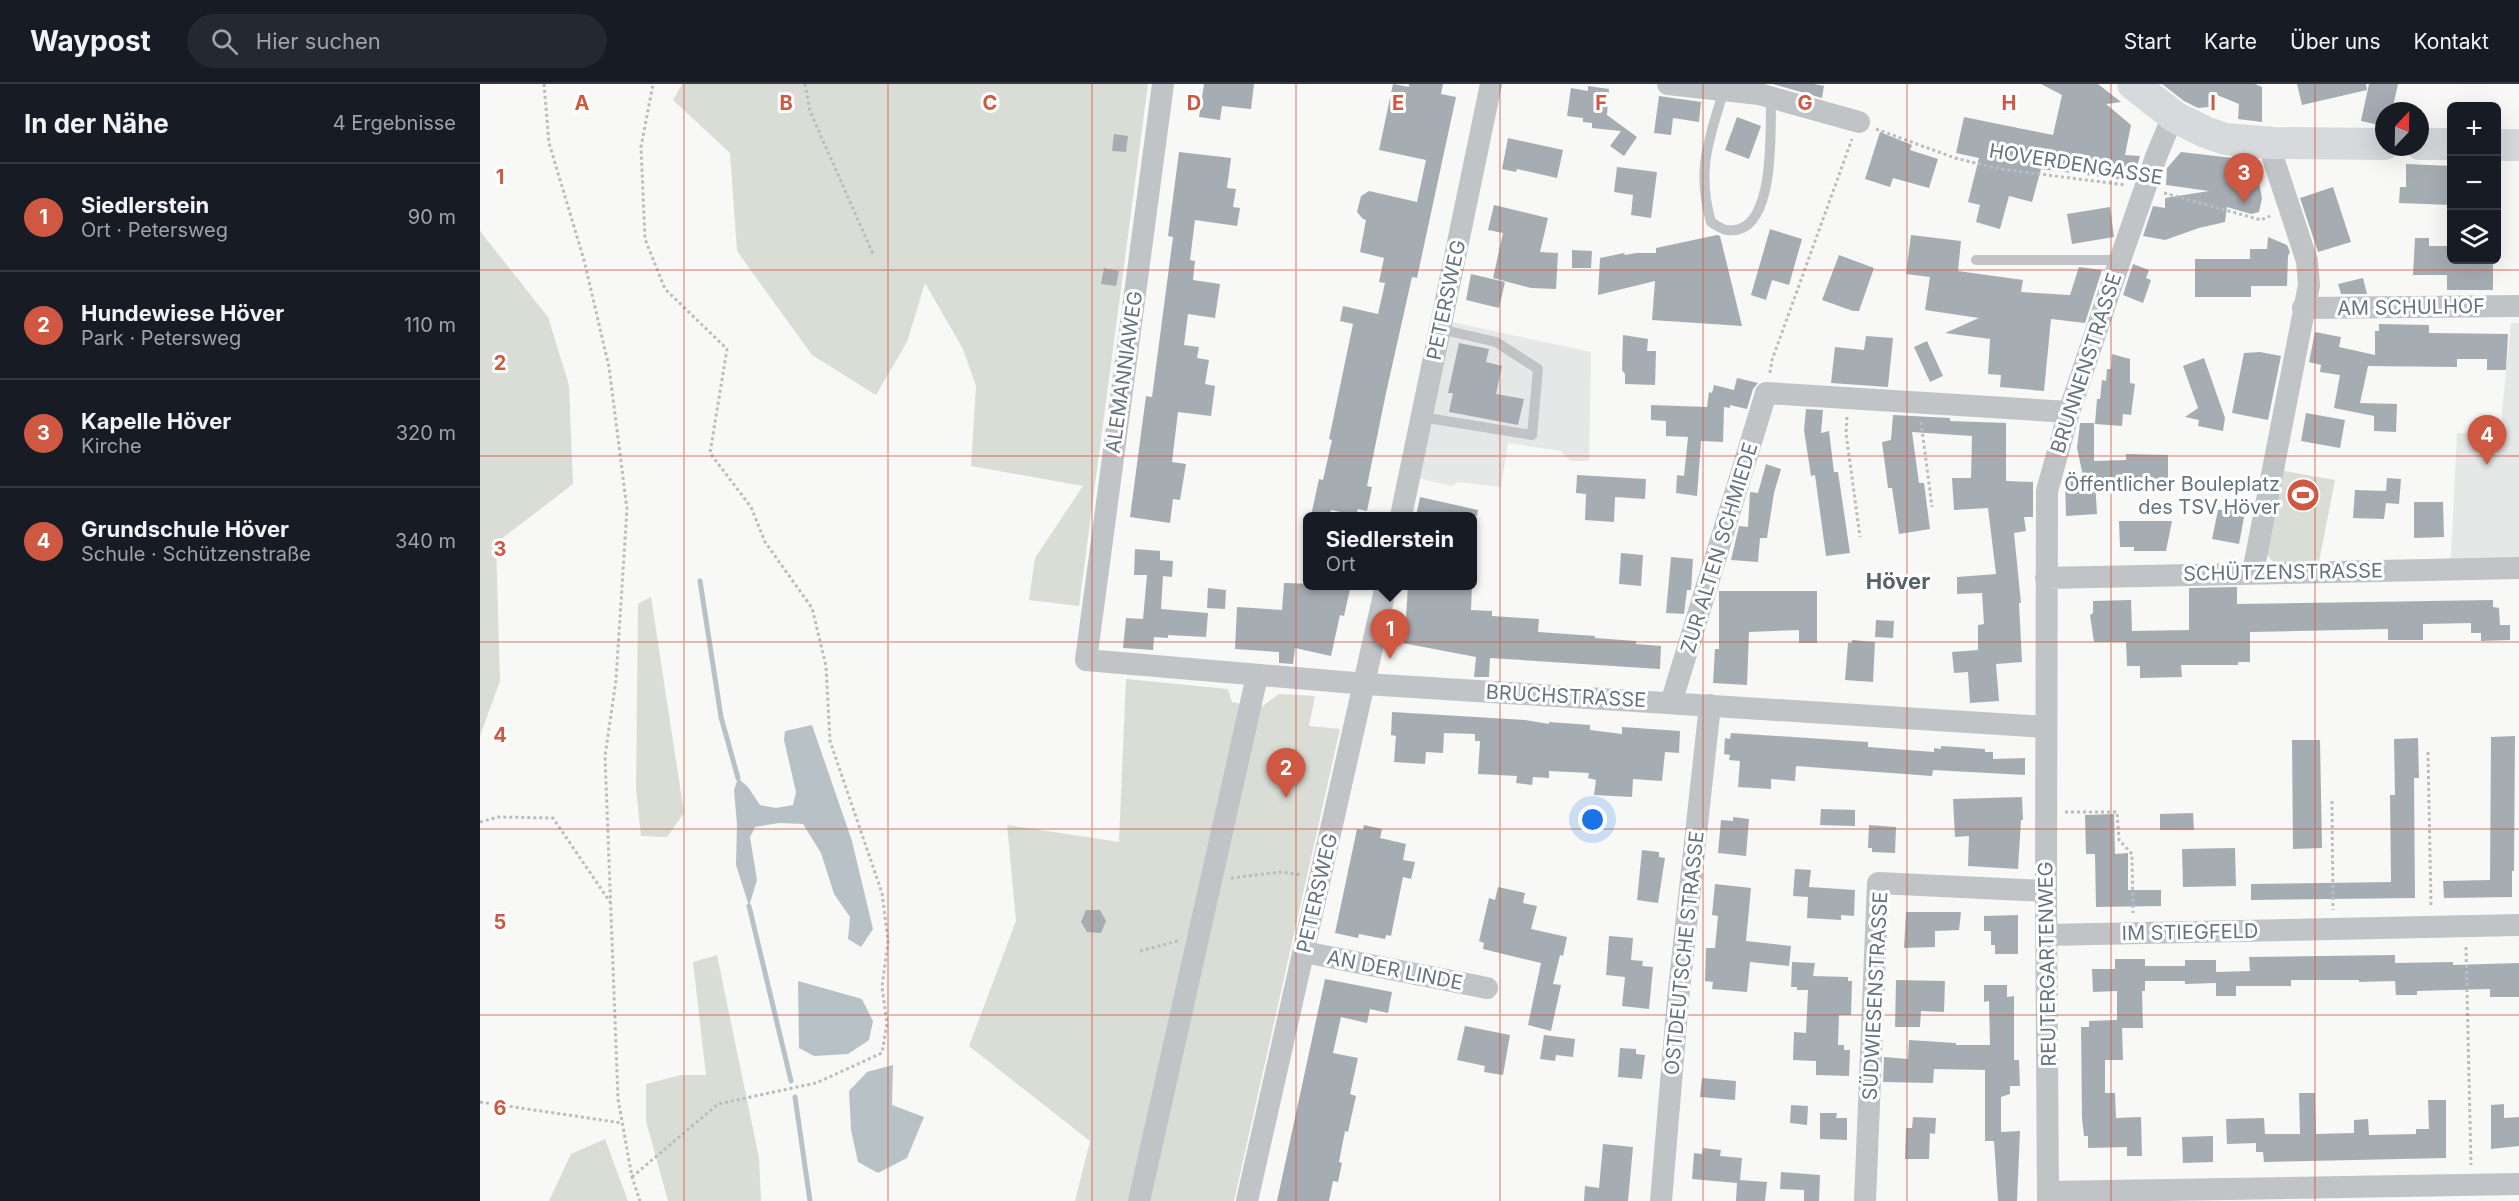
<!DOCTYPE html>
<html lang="de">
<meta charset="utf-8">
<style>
:root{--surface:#171b24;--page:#242831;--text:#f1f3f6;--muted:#9ea1a6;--line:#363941;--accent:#ce5841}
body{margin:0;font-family:Inter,sans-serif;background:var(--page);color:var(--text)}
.controls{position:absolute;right:18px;top:18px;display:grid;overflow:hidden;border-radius:9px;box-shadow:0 6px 24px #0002}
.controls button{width:54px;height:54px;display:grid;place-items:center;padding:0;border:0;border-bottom:2px solid var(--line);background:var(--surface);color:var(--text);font:30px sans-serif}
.compass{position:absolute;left:1895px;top:18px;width:54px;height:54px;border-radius:50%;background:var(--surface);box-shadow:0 6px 24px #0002;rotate:22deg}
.you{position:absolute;left:1113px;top:736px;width:21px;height:21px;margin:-15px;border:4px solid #fff;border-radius:50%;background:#1a73e8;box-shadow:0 0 0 9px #1a73e833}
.badge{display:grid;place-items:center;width:39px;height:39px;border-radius:50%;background:var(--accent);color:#fff;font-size:20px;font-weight:700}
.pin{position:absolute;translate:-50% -50px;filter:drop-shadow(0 2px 3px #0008)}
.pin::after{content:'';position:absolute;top:32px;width:21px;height:18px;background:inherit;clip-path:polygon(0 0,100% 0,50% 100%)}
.popup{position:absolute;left:823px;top:428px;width:174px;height:78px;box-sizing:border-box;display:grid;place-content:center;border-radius:9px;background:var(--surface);filter:drop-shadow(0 2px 4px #0005);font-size:20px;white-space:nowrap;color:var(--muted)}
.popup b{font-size:22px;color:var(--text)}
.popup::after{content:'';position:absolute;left:50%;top:100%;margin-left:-12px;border:12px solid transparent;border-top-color:var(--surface)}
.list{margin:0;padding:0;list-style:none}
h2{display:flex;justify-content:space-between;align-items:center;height:78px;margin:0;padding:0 24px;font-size:26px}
h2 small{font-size:20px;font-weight:400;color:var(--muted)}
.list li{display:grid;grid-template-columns:39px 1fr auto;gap:18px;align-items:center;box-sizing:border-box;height:108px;padding:0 24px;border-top:2px solid var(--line)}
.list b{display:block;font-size:22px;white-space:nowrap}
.list p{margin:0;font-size:20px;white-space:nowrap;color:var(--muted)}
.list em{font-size:20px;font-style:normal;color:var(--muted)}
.icon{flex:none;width:33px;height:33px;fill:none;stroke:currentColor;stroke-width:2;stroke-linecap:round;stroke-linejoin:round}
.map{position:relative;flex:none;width:2039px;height:1117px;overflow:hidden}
header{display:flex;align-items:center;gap:36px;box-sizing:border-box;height:84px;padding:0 30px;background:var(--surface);border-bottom:2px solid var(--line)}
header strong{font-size:28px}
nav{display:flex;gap:33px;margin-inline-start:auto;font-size:21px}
.search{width:420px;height:54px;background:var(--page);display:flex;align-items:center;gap:15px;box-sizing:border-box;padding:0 21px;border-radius:33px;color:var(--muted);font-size:22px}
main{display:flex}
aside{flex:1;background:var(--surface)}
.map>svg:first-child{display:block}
</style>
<header>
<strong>Waypost</strong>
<div class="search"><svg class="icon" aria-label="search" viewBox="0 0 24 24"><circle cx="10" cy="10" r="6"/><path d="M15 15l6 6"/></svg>Hier suchen</div>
<nav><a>Start</a><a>Karte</a><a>Über uns</a><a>Kontakt</a></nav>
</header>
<main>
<aside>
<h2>In der Nähe<small>4 Ergebnisse</small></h2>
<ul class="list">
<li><span class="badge">1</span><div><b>Siedlerstein</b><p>Ort · Petersweg</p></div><em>90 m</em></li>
<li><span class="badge">2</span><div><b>Hundewiese Höver</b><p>Park · Petersweg</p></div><em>110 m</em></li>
<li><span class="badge">3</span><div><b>Kapelle Höver</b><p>Kirche</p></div><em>320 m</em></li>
<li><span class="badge">4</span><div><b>Grundschule Höver</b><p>Schule · Schützenstraße</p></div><em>340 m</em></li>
</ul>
</aside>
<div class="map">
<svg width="2039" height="1117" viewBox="0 0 2039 1117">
<rect width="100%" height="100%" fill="#f8f8f6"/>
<!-- built -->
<path fill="#e6e7e7" d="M972 238 1111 268 1109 377H1090L1081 367 1028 359 1021 403 978 398 972 402 938 394Z
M2031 239H2039V474L1971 475 1977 349H2020Z"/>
<!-- green -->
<path fill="#d9ddd6" d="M202 0H668L599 522 549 516 555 474 603 402 491 382 496 302 483 265 445 199 427 258 396 311 332 271 257 167 250 69 193 16Z
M0 147 68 233 89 301 93 400 16 459 20 597 0 652Z
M1799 386 1855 396 1839 478 1794 479 1784 468Z
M171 513 204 729 187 753 161 752 156 705 158 520Z
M646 595 748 605 752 618 781 623 799 610 835 612 829 642 860 645 754 1117H595L610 1057 489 962 536 837 527 741 639 758Z
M237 871 279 1074 281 1117H188L166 1037V1000L201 991H226L213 878Z
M125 1055 148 1117H69L91 1070Z"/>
<!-- water -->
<path fill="#b8c2c6" d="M332 641 372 757 393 845 381 863 368 855 370 833 354 810 341 769 323 740 299 739 275 743 270 753 277 796 269 822 256 781 257 741 254 706 258 694 268 703 280 721 296 724 313 721 316 708 304 656 305 647Z
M318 897 382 915 393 937 389 956 368 970 334 972 319 964Z
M413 981 412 1021 444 1033 427 1074 398 1089 378 1078 371 1046 369 1007 387 988Z"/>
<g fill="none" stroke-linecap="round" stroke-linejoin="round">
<!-- stream -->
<path stroke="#b8c2c6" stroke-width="5" d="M220 497 241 633 258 694
M269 822 311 997
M315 1013 330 1117"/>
</g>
<!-- building -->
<path fill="#a6adb2" d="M724 0H774L771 25 742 22 740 36 719 33Z
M913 0 929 3V0H963L961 10 976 13 937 194 932 193 906 309 887 402 892 403 887 427 878 425 876 431 851 426 849 432H831L839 395 843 396 852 356 849 355 873 240 860 237 863 222 898 230 905 199 899 198 904 174 880 168 886 136 883 135 877 128 881 112 889 107 937 118 946 76 899 66Z
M1293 0H1334L1344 2 1342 14Z
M1561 0H1618L1641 18 1626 20 1651 41 1645 71 1660 72 1653 97 1561 85 1552 118 1529 112 1520 145 1496 138 1500 121 1488 118 1499 74 1476 69 1484 33 1573 51 1582 11Z
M1682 0H1775L1782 3V38L1758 35 1759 20 1737 11 1729 23 1718 24 1704 17Z
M1817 0H1886L1887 6 1822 21Z
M1889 0H1918L1912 27H1904V42L1881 37Z
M1108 2 1129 5 1127 31 1157 53 1144 72 1130 62 1141 47 1112 44V39L1103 38V34L1087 32 1091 4 1108 7Z
M1179 12 1221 18 1219 38 1193 34 1191 51 1174 49Z
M1257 33 1281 42 1269 75 1245 66Z
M1400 48 1432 61 1430 66 1458 75 1449 104 1413 94 1410 103 1385 95Z
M634 50 648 52 646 68 632 67Z
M1028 54 1083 66 1077 94 1037 85 1036 88 1022 85Z
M699 68 751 74 747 104 756 105 753 123 760 124 757 142 715 136 710 176 715 177 713 196 740 200 735 234 708 230 704 261 719 263 717 274 729 276 725 300 735 302 731 332 698 328 692 378 706 380 700 416 693 415 690 439 650 433 666 312 672 313 693 153 688 152Z
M1701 68 1770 76 1776 83 1782 114 1779 128 1771 130 1747 123 1745 138 1719 144 1685 156 1663 152 1673 122 1685 124V114L1729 107 1686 101 1687 84Z
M1926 80 1971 82V121L1919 119 1920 103H1926Z
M1137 83 1177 88 1171 134 1151 131 1153 111 1134 108Z
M1853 103 1871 158 1838 168 1820 114Z
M1014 121 1068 134 1060 168 1078 169 1076 205 1051 204 1013 194 1023 149 1008 146Z
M1630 123 1634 153 1592 160 1587 130Z
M1290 145 1322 155 1309 201 1292 196 1286 216 1271 211Z
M1237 151 1240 152 1262 242 1172 236 1175 197 1118 211 1120 174 1144 169 1145 171 1156 169H1176V164Z
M1431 151 1481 157 1478 187 1543 196 1541 208 1590 211 1599 183 1622 186 1605 239 1571 235 1564 307 1520 303 1521 291 1508 290 1510 255 1465 249 1499 234 1445 226 1450 193 1426 190Z
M1788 153 1807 161 1810 168 1808 172 1807 202H1771V213H1715V175H1770V165H1787Z
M1935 154H1949V162H1971V176H2013V206H1967V191H1933Z
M1092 166 1112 167 1111 184H1092Z
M1359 171 1394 184 1379 227H1373L1342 216Z
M1653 180 1669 186 1666 194 1671 196 1663 219 1643 211Z
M624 184 639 187 636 202 621 200Z
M991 190 1025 198 1019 224 986 216Z
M1883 194 1887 210H1861L1858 200Z
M1899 240 1949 241V249L2028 250 2026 286H2007V275H1977V283L1888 282 1880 319 1917 320 1916 348 1894 347V332L1854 324 1860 291 1840 288 1841 281 1829 278 1835 248 1861 253 1859 263 1895 271V247H1899Z
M1143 251 1168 255 1167 267H1176L1175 301 1145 300V290L1142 286Z
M1386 252 1413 254 1408 303 1351 299 1355 263 1384 266Z
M1447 257 1463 292 1450 298 1434 263Z
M979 259 1009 265 1006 278 1022 282 1016 310 1044 315 1038 341 969 328 973 309H968Z
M1780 268 1801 272 1788 336 1752 329 1764 269Z
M1632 270 1650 275V299L1655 300 1651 331 1643 330 1642 342 1615 340 1617 315H1620L1622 296 1626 297 1627 285H1631Z
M1724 274 1745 334 1743 347 1718 342 1719 336 1705 333 1718 324 1703 282Z
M1257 294 1278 299 1273 305 1267 325 1250 321V324L1244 323 1243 358 1221 357 1217 412 1196 409 1197 391 1204 392 1208 353 1186 352V337L1171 336V321L1227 323 1229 308 1232 309 1234 301 1254 306Z
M1326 325 1343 326 1341 349 1349 347 1354 388H1358L1370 469 1346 472 1335 391 1331 392 1324 346Z
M1826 329 1865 336 1860 364 1821 357Z
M1413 331 1470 334V337L1526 339V397L1553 398V433H1544L1546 447 1534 449 1541 519H1539L1542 578 1516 580 1519 617 1490 619 1488 588 1474 589 1472 568 1498 566V541L1504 540 1502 509 1477 510V493L1516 490 1508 424 1474 426 1472 394H1491L1492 352 1432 348 1439 399H1444L1450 445 1419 450 1412 404H1408L1402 358 1411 356Z
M1600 339H1614V377L1646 376V370L1688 371V399L1615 397 1617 430 1586 432 1585 393 1603 392 1597 364Z
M1286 380 1301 385 1294 409 1287 454H1280L1278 478 1251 476 1259 442 1268 443 1270 408 1278 409Z
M1097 391 1166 395 1165 415 1135 413 1134 438 1105 436 1106 410 1096 409Z
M1907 394 1921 395 1919 420 1906 419 1904 435 1873 434 1875 406 1906 407Z
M940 413 998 426 997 432H936Z
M1934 418H1963L1964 453 1934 454Z
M1754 425 1765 428 1759 460 1732 455 1738 426Z
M1639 437H1692L1686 467H1654V463H1640Z
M655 465 680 467V476L693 477 692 493 683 492 681 525 728 529 726 553 688 551V554L674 553 673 566 643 564 646 534 663 535 667 491H654Z
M1141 469 1163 471 1161 502 1139 500Z
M1191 473 1213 475 1211 506H1207L1204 530 1186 529Z
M804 499 871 501 864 532 860 531 851 572 815 564 813 580 799 579V568L755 565 757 523 802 526Z
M928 501H992L991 526 1012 527V532L1059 535 1058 548 1115 552V554L1156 557V560L1181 562 1180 585 1010 574 1009 593H994L996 573 917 558 922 533 926 534Z
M1757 503V520L2013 516V523L2019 524 2020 541H2030V556L2001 557V549H1991V539L1943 540V556H1908V545L1770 548V578H1758V581H1701L1702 593 1660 594V582H1647L1646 558H1614L1610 531 1613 529V517L1651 516 1652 547 1709 546V504Z
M728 504 746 506 745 525 727 524Z
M1239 507H1337V559H1319V546L1269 548 1267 601 1233 599 1235 565H1239Z
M1396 536 1414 537 1413 554 1395 553Z
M1372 556 1395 558 1393 598 1365 596 1368 559H1372Z
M912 628 1045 636 1069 640V638L1110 641V646L1142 650V643L1200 647 1199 669 1185 668 1182 697 1153 695 1152 713 1114 711 1116 696 1108 694 1109 689 1069 687V694L1053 693 1052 701 1036 699 1037 692 998 690 1000 657H995V650L964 649 963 669 946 668 945 680 914 678 916 652 911 651Z
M1251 649 1388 658V663L1454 668V664L1461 665V662L1505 665V668H1513V675L1545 674V691L1453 686 1452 692 1316 682 1315 697 1291 695V705L1258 703 1260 677 1249 676 1250 671 1244 670 1245 654 1250 655Z
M2035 652 2034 787H2032V813L1964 814 1963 797 2010 796 2011 653Z
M1938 654 1939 694H1934L1935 814 1771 816V800L1911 798 1910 711H1915L1914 655Z
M1812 656H1840L1842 764 1813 765Z
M1542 713 1543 736H1541L1538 785 1488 782 1489 752 1475 753 1473 715Z
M1341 725 1375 726V742L1340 741Z
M1713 729 1714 746H1680V730Z
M1634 730 1635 770 1648 769V806H1681V822L1616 823 1615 770H1606L1605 731Z
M1253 733 1269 735 1266 772 1238 769 1241 736 1253 737Z
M884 741 902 745 900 754 926 760 923 776 935 778 931 795 923 793 911 852 906 851 905 855 879 850 878 854 855 849 877 745 883 746Z
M1389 741 1416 743 1415 769 1392 768V764H1388Z
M1755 764 1756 802 1703 803 1702 765Z
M1162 766 1179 768V773L1185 774 1178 819 1157 816Z
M1315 785 1331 786 1329 803 1375 806 1374 832 1361 831V836L1327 834 1328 813 1313 812Z
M1235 800 1271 804 1266 857 1311 862 1309 882 1270 878 1267 908 1232 905 1233 898 1225 897 1226 864H1235L1238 832 1232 831Z
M1018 803 1045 809 1043 819 1057 822 1051 845 1087 853 1083 872 1080 871 1073 900 1081 901 1071 947 1048 941 1061 879 1003 865 1004 859 999 857 1009 814 1015 816Z
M606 826H620L626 837 621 849 607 848 601 838Z
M1426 828H1481L1479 846 1455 847V863L1424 864Z
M1538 831V870H1515V861H1511V847H1504V832Z
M1129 852 1153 854 1151 876 1163 877 1162 882 1173 883 1169 925 1142 922 1145 893 1126 891Z
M1915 871V879L1973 878V881L2039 879V913H2010V905L1937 907V911H1916L1915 897 1879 898V896H1811V902H1756V912H1736V890V899L1705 900V897H1665V907H1662L1663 944H1642L1643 976H1625V1009H1635L1636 1034 1661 1033 1662 1072H1647V1063L1608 1064V1052H1604L1602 1034 1601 943H1609V937L1637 936V907L1613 908 1612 885H1635V875H1665V882H1705V876H1736V888L1770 887 1769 873Z
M1312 878 1335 879 1333 892 1368 893V897H1372L1371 931H1359L1358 961H1364V966H1370L1369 992 1336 991V977L1313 976 1314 948 1326 949 1328 906H1317V903H1311Z
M845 895 912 908 908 929 890 925 887 939 861 933 853 969 878 974 870 1010 876 1012 868 1048 865 1047 859 1078 862 1079 858 1098 853 1097 849 1117H797Z
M1416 896 1465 897 1464 928 1441 927 1440 943H1415Z
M1504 901H1527V913L1534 912V976H1539L1540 1002H1530V1010L1521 1013V1048L1540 1047 1537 1117H1518L1514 1057H1505V986L1454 985 1453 999 1403 998 1404 973 1428 975 1429 956 1476 959V961H1510L1509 917 1504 918Z
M985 942 1030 951 1023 991 1004 988 1005 982 977 976Z
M1064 951 1095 955 1093 973 1076 971 1075 977 1060 975Z
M1140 964 1156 965V970L1165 971 1162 995 1138 993Z
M1222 994 1256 997 1255 1016 1220 1013Z
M1819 1009H1835L1836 1050 1874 1049V1036L1888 1035 1889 1051 1936 1050V1045H1949L1948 1016H1966V1074L1784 1078 1783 1068H1776V1059L1747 1060 1746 1035 1784 1034 1785 1050H1820Z
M2024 1020V1034L2039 1033V1062L2011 1065V1021Z
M1311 1021 1328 1022 1327 1041 1310 1039Z
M1340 1029H1357L1356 1034H1367V1056L1340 1055Z
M1433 1033 1456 1034 1455 1050 1450 1049 1449 1075H1425L1426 1044H1432Z
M1733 1052V1078L1703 1079 1702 1053Z
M1123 1060 1153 1063 1148 1117H1104L1105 1102 1119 1104Z
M1223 1064 1241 1066 1240 1072 1262 1074 1260 1096 1287 1098 1285 1117H1256L1257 1099 1212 1095 1214 1069 1222 1070Z
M1301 1088 1340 1091 1339 1117H1324V1106L1300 1105Z"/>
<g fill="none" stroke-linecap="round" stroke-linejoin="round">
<!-- path -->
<path stroke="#babdbf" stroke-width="3" stroke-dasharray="3 3" stroke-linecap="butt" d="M64 0 69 59 104 176 129 283 147 425 136 596 125 672 138 1015 152 1093 160 1117
M325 0 330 27 393 170
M1396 45 1475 74 1520 85 1646 101
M1684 109 1781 136 1790 132
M1290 289 1292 276 1372 55
M1367 333 1366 349 1380 453
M1441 338 1452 423
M1948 668 1951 822
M1852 717 1853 826
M1585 728H1637L1639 756 1652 770 1653 829
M0 738 18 733 73 734 130 818
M751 794 801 788 821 791
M1986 863 1991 1081
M660 867 698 857
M0 1018 142 1039
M152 1093 238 1020 336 999 402 969 407 939 402 903 408 857 402 809 350 657 346 582 332 524 285 458 271 423 230 369 247 265 185 205 165 155 161 63 173 0"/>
<!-- lane -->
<path stroke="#c0c4c7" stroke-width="10" d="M1244 6C1229 55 1216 86 1231 138 1236 141 1242 146 1247 146 1297 153 1290 44 1291 14
M1496 176H1640
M941 333 1052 351 1058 285 1016 258 960 245"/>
<!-- street -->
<path stroke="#c0c4c7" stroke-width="22" d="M683 0 606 576 886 600 1566 643
M1188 0 1279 10 1379 38
M1823 224 2039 222
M921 432 1011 0
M1773 488 1829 201 1827 177 1793 74V59
M1566 494 2039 484
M1191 619 1286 309 1589 328
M1567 851 2039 841
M824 868 1007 904
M1568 1108 2039 1100
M659 1117 777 592
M767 1117 906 502
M1181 1117 1198 915 1230 621
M1385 1117 1398 799 1566 807
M1568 1117 1566 807 1567 407 1589 328 1640 176 1676 73 1688 44 1695 33"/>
<!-- secondary -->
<path stroke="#d6dadd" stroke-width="32" d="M1653 0 1695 33 1725 48 1745 55 1793 59 1904 60
M1940 60H1972
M2016 61H2039"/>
</g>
<!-- grid -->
<path fill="none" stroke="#ce5841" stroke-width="1.5" stroke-opacity="0.55" d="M204 0V1117M408 0V1117M612 0V1117M816 0V1117M1020 0V1117M1223 0V1117M1427 0V1117M1631 0V1117M1835 0V1117M0 186H2039M0 372H2039M0 558H2039M0 745H2039M0 931H2039"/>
<!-- icons -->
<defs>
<g id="stadium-disc" transform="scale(1.725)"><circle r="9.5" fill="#ce5841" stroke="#fff"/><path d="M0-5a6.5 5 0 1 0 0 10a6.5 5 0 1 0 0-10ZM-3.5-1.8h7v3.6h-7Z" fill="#fff"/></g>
</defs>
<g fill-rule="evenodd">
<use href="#stadium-disc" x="1823" y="411"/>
</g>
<g text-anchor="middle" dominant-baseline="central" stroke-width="6" stroke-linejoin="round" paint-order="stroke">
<!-- street labels -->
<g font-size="20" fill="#66757d" stroke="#fff">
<text transform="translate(1596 80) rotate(9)">HOVERDENGASSE</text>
<text transform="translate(966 216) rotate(-78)">PETERSWEG</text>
<text transform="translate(1931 223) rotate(-1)">AM SCHULHOF</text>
<text transform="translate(1606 279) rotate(-72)">BRUNNENSTRASSE</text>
<text transform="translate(644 288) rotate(-82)">ALEMANNIAWEG</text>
<text transform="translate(1239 464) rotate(-73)">ZUR ALTEN SCHMIEDE</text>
<text transform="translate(1803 488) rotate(-1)">SCHÜTZENSTRASSE</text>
<text transform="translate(1086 612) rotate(3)">BRUCHSTRASSE</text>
<text transform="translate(837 809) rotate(-77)">PETERSWEG</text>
<text transform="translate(1710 848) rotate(-1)">IM STIEGFELD</text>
<text transform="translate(1204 869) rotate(-84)">OSTDEUTSCHE STRASSE</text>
<text transform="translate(1567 880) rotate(-91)">REUTERGARTENWEG</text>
<text transform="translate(915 886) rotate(11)">AN DER LINDE</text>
<text transform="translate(1395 912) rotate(-87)">SÜDWIESENSTRASSE</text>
</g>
<!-- poi labels -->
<g font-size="20" fill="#66757d" stroke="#fff" text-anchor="end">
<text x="1800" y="400">Öffentlicher Bouleplatz<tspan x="1800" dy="23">des TSV Höver</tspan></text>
</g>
<!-- quarter labels -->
<g font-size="22" font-weight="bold" fill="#586369" stroke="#fff">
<text x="1418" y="497">Höver</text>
</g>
</g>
<g font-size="20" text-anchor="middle" font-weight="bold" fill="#ce5841" stroke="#fff" stroke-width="6" stroke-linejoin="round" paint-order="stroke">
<text x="102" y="26">A</text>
<text x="306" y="26">B</text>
<text x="510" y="26">C</text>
<text x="714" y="26">D</text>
<text x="918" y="26">E</text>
<text x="1121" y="26">F</text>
<text x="1325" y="26">G</text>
<text x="1529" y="26">H</text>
<text x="1733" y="26">I</text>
<text x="20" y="100">1</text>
<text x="20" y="286">2</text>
<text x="20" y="472">3</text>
<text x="20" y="658">4</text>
<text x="20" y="845">5</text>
<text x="20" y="1031">6</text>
</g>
</svg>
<div class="controls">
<button>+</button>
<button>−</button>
<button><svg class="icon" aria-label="layers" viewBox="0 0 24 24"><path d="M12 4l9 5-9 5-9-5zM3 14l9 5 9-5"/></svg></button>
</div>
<svg class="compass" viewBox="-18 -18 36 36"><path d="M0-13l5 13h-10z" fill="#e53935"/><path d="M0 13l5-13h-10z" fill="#9ea1a6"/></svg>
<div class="you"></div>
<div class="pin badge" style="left:910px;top:575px">1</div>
<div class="popup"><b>Siedlerstein</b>Ort</div>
<div class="pin badge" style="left:806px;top:714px">2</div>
<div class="pin badge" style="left:1764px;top:119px">3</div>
<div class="pin badge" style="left:2007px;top:381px">4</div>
</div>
</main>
